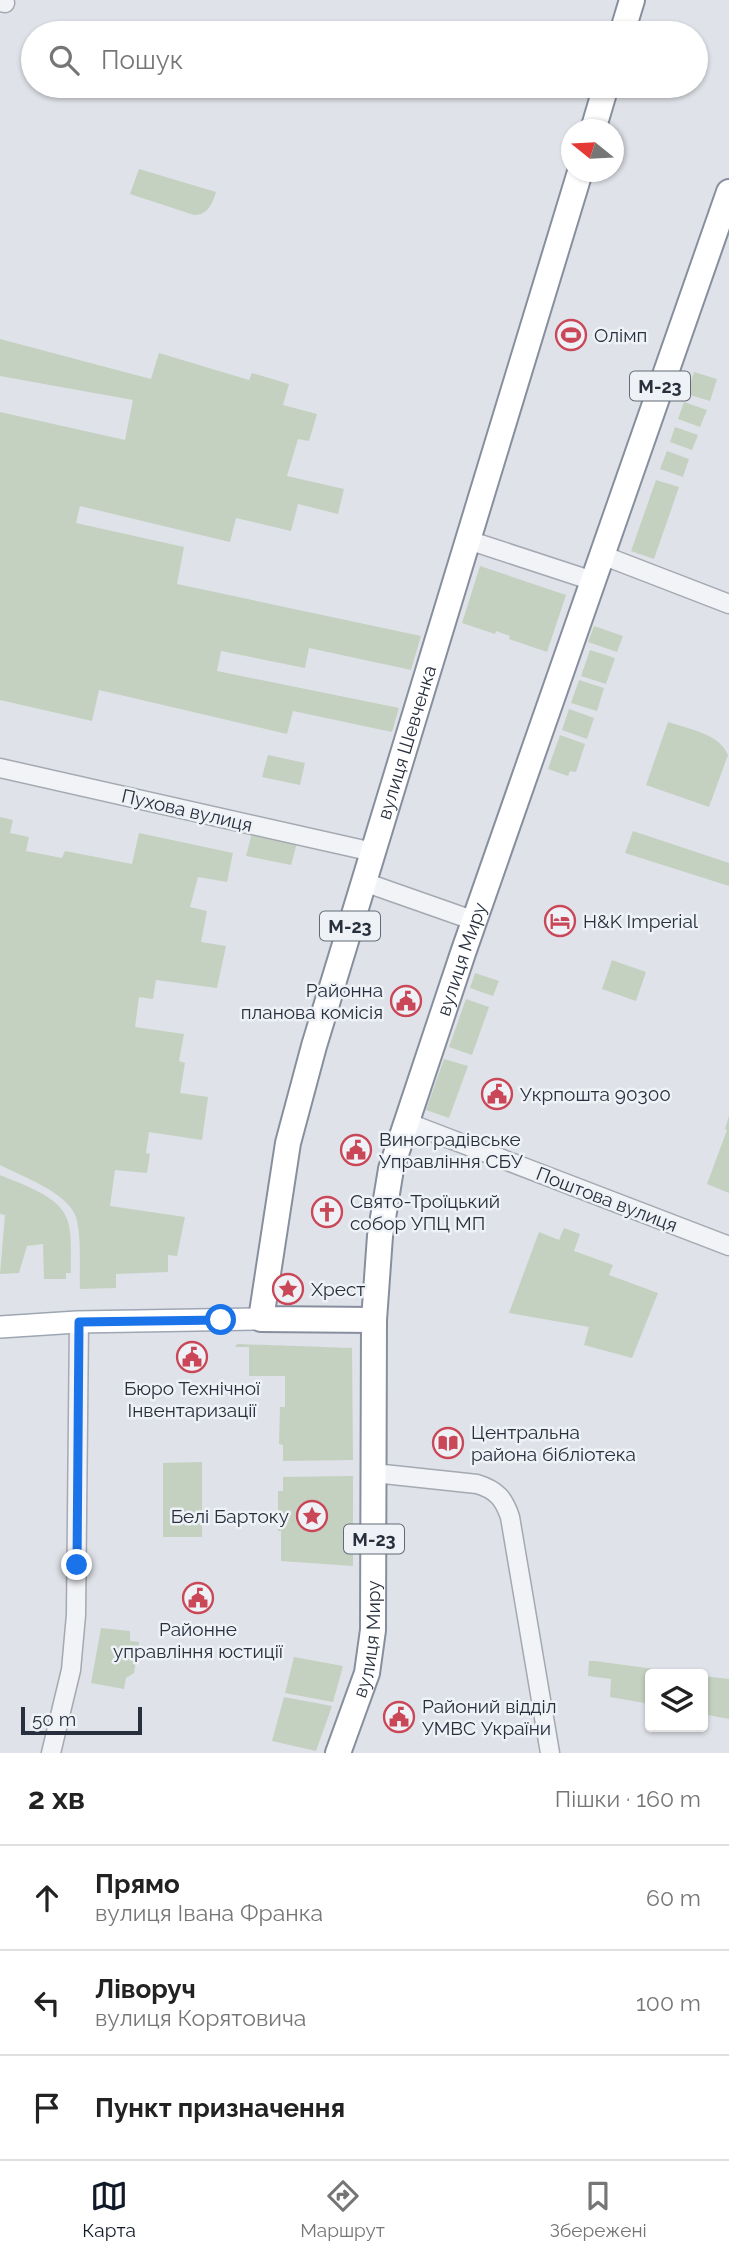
<!DOCTYPE html>
<html lang="uk">
<meta charset="utf-8">
<style>
:root{--surface:#fff;--page:#f6f6f6;--text:#222;--muted:#767676;--line:#e0e0e0;--accent:#111827}
body{margin:0;font-family:Raleway,sans-serif;background:var(--page);color:var(--text)}
.controls{position:absolute;right:21px;bottom:21px;display:grid;overflow:hidden;border-radius:7px;box-shadow:0 2px 5px #0004}
.controls button{width:63px;height:63px;display:grid;place-items:center;padding:0;border:0;border-bottom:2px solid var(--line);background:var(--surface);color:var(--text);font:35px sans-serif}
.compass{position:absolute;left:561px;top:119px;width:63px;height:63px;border-radius:50%;background:var(--surface);box-shadow:0 2px 5px #0004;rotate:288deg}
.scale{position:absolute;left:21px;bottom:18px;width:121px;box-sizing:border-box;padding-left:7px;border:4px solid #28303e;border-top:0;font-size:19px;line-height:24px;white-space:nowrap;color:#28303e;-webkit-text-stroke:5px #eef1f5;paint-order:stroke}
.stop{position:absolute;width:21px;height:21px;margin:-16px;border:5px solid #1a73e8;border-radius:50%;background:#fff}
.stop.end{background:#1a73e8;border-color:#fff;box-shadow:0 2px 7px #0008}
.list{margin:0;padding:0;list-style:none}
h2{display:flex;justify-content:space-between;align-items:center;height:91px;margin:0;padding:0 28px;font-size:30px}
h2 small{font-size:23px;font-weight:400;color:var(--muted)}
.list li{display:grid;grid-template-columns:46px 1fr auto;gap:21px;align-items:center;box-sizing:border-box;height:105px;padding:0 28px;border-top:2px solid var(--line)}
.list b{display:block;font-size:26px;white-space:nowrap}
.list p{margin:0;font-size:23px;white-space:nowrap;color:var(--muted)}
.list em{font-size:23px;font-style:normal;color:var(--muted)}
.icon{flex:none;width:38px;height:38px;fill:none;stroke:currentColor;stroke-width:2;stroke-linecap:round;stroke-linejoin:round}
.map{position:relative;flex:none;width:729px;height:1753px;overflow:hidden}
.search{position:absolute;background:var(--surface);box-shadow:0 2px 5px #0004;left:21px;right:21px;top:21px;height:77px;display:flex;align-items:center;gap:18px;box-sizing:border-box;padding:0 24px;border-radius:38px;color:var(--muted);font-size:26px}
.sheet{height:406px;background:var(--surface)}
nav{display:flex;justify-content:space-around;align-items:center;box-sizing:border-box;height:98px;border-top:2px solid var(--line);background:var(--surface);font-size:19px;color:var(--muted)}
nav a{display:grid;justify-items:center;gap:4px}
nav .on{color:var(--accent)}
.map>svg:first-child{display:block}
</style>
<div class="map">
<svg width="729" height="1753" viewBox="0 0 729 1753">
<rect width="100%" height="100%" fill="#dfe2e8"/>
<!-- green -->
<path fill="#c4d1c0" d="M139 169 216 192C212 204 208 215 194 215L130 194Z
M0 339 151 379 159 353 249 380 252 373 289 384 283 405 317 414 309 441 298 439 287 476 344 489 338 514 298 504 291 531 236 518 230 542 80 506 76 523 184 547 177 584 421 636 411 670 309 648 305 668 221 651 217 671 399 708 392 732 293 711 287 734 99 690 92 721 0 700V412L125 440 133 400 0 376Z
M694 372 717 379 710 401 687 394Z
M684 402 707 410 700 427 678 419Z
M675 427 698 435 692 450 670 442Z
M667 451 689 459 683 477 660 469Z
M656 480 679 487 654 559 631 551Z
M480 566 566 595 547 652 509 639 510 636 496 631 495 634 462 623Z
M594 626 623 636 617 652 588 642Z
M590 650 615 658 606 684 581 676Z
M579 680 604 688 597 711 571 703Z
M569 709 594 718 587 739 562 730Z
M668 722C688 729 719 733 728 755L709 807 646 785Z
M560 735 585 744 576 772 570 771 568 776 548 769Z
M268 755 305 763 300 785 262 777Z
M0 817 13 820 10 833 29 837 26 851 62 858 65 851 132 864 139 833 233 853 227 882 198 877 190 907 207 911 201 942 226 946 217 988 156 980 153 999 139 997 135 1027 184 1034 179 1061 185 1063 180 1093 208 1097 202 1140 149 1132 146 1153 150 1154 147 1173 115 1170 110 1206 185 1217 177 1256 168 1255V1272L116 1274V1288L80 1289C79 1267 82 1239 76 1217 67 1192 23 1177 0 1165Z
M633 831 729 863V886L625 853Z
M252 833 297 843 291 865 246 856Z
M612 960 646 972 636 1001 602 989Z
M475 973 499 981 493 996 470 988Z
M466 999 489 1007 472 1055 449 1047Z
M444 1059 468 1066 449 1118 426 1110Z
M729 1116V1193L707 1184 727 1130 725 1129Z
M0 1175C20 1184 59 1195 67 1219 73 1235 70 1256 71 1273H66V1279H44L43 1244 27 1246 19 1273 0 1274 5 1215 0 1214Z
M564 1228 580 1234 574 1251 613 1265 609 1275 658 1293 632 1358 584 1345 589 1327 509 1313 539 1232 559 1240Z
M237 1344 352 1348 353 1460 283 1461V1445L279 1444 280 1407H285V1376H249V1347H235Z
M202 1462V1537H163V1463Z
M353 1476V1566L281 1561V1531H278V1491H283V1477Z
M101 1628 130 1631V1641L139 1642 134 1673 126 1678 124 1689 91 1683Z
M294 1657 343 1666 333 1702 285 1693Z
M589 1661H595L691 1674H650V1704L610 1697 611 1679 588 1676Z
M703 1676 729 1679V1719L703 1714Z
M284 1697 332 1706 316 1751 272 1741Z"/>
<g fill="none" stroke-linecap="round" stroke-linejoin="round">
<!-- minor casing -->
<g stroke="#a4a9b2" stroke-width="21">
<path id="minor" d="M0 2 5 3
M468 540 593 581
M602 555 729 604
M0 768 373 852
M364 882 475 921
M406 1122 729 1246
M374 1473 477 1484C497 1490 504 1499 510 1517L550 1753
M51 1753 71 1670 76 1615 79 1322"/>
</g>
<!-- major casing -->
<g stroke="#9ea6b3" stroke-width="24">
<path id="major" d="M0 1327 77 1322 261 1319"/>
</g>
<!-- highway casing -->
<g stroke="#878f9e" stroke-width="28">
<g id="highway">
<path d="M622 33 632 0"/>
<path d="M593 130 606 86"/>
<path id="s1" d="M374 1320 261 1319 288 1143 314 1046 580 172"/>
<path id="s2" d="M338 1753 367 1673 373 1630 374 1320 380 1236 391 1169 463 953 729 192"/>
</g>
</g>
<!-- minor -->
<use href="#minor" stroke="#f1f3f6" stroke-width="18"/>
<!-- major -->
<use href="#major" stroke="#fff" stroke-width="21"/>
<!-- highway -->
<use href="#highway" stroke="#fff" stroke-width="24"/>
</g>
<g fill="none" stroke-linecap="round" stroke-linejoin="round">
<!-- route -->
<path stroke="#1a73e8" stroke-width="9" d="M77 1565 79 1322 221 1320"/>
</g>
<!-- icons -->
<defs>
<g id="stadium-ring" transform="scale(1.575)"><circle r="9.5" fill="#eef1f5" stroke="#ca4758" stroke-width="1.5"/><path d="M0-5a6.5 5 0 1 0 0 10a6.5 5 0 1 0 0-10ZM-3.5-1.8h7v3.6h-7Z" fill="#ca4758"/></g>
<g id="hotel-ring" transform="scale(1.575)"><circle r="9.5" fill="#eef1f5" stroke="#ca4758" stroke-width="1.5"/><path d="M-6-4.5h1.5V1H6V5H4.5V3h-9V5H-6ZM-4 0a1.8 1.8 0 1 1 3.6 0ZM.5 0V-2.5h3Q6-2.5 6 0Z" fill="#ca4758"/></g>
<g id="civic-ring" transform="scale(1.575)"><circle r="9.5" fill="#eef1f5" stroke="#ca4758" stroke-width="1.5"/><path d="M-.6-6.5H3V-4.5H.6V-3L4-1V1h2V6H-6V1h2V-1L-.6-3ZM-1.2 2.5V6h2.4V2.5Z" fill="#ca4758"/></g>
<g id="church-ring" transform="scale(1.575)"><circle r="9.5" fill="#eef1f5" stroke="#ca4758" stroke-width="1.5"/><path d="M-1.2-6h2.4v3.5h3.3v2.4h-3.3V6h-2.4V-.1h-3.3v-2.4h3.3Z" fill="#ca4758"/></g>
<g id="sight-ring" transform="scale(1.575)"><circle r="9.5" fill="#eef1f5" stroke="#ca4758" stroke-width="1.5"/><path d="M0-6L1.8-2.2L6-1.7L2.9 1.2L3.7 5.4L0 3.3L-3.7 5.4L-2.9 1.2L-6-1.7L-1.8-2.2Z" fill="#ca4758"/></g>
<g id="library-ring" transform="scale(1.575)"><circle r="9.5" fill="#eef1f5" stroke="#ca4758" stroke-width="1.5"/><path d="M-6-4Q-3-5.5-.7-3.5V5Q-3 3-6 4ZM6-4Q3-5.5 .7-3.5V5Q3 3 6 4Z" fill="#ca4758"/></g>
</defs>
<g fill-rule="evenodd">
<use href="#stadium-ring" x="571" y="335"/>
<use href="#hotel-ring" x="560" y="921"/>
<use href="#civic-ring" x="406" y="1001"/>
<use href="#civic-ring" x="497" y="1094"/>
<use href="#civic-ring" x="356" y="1150"/>
<use href="#church-ring" x="327" y="1212"/>
<use href="#sight-ring" x="288" y="1289"/>
<use href="#civic-ring" x="192" y="1357"/>
<use href="#library-ring" x="448" y="1443"/>
<use href="#sight-ring" x="312" y="1516"/>
<use href="#civic-ring" x="198" y="1598"/>
<use href="#civic-ring" x="399" y="1717"/>
</g>
<g text-anchor="middle" dominant-baseline="central" stroke-width="5" stroke-linejoin="round" paint-order="stroke">
<!-- shield labels -->
<g fill="#eef1f5" stroke="#636a75" stroke-width="2">
<rect x="630" y="371.5" width="60" height="29" rx="5"/>
<rect x="320" y="911.5" width="60" height="29" rx="5"/>
<rect x="344" y="1524.5" width="60" height="29" rx="5"/>
</g>
<g font-size="18" font-weight="bold" fill="#28303e">
<text x="660" y="386">М-23</text>
<text x="350" y="926">М-23</text>
<text x="374" y="1539">М-23</text>
</g>
<!-- poi labels -->
<g font-size="19" fill="#28303e" stroke="#eef1f5" text-anchor="start">
<text x="594" y="335">Олімп</text>
<text x="583" y="921">H&amp;K Imperial</text>
<text x="383" y="990" text-anchor="end">Районна<tspan x="383" dy="22">планова комісія</tspan></text>
<text x="520" y="1094">Укрпошта 90300</text>
<text x="379" y="1139">Виноградівське<tspan x="379" dy="22">Управління СБУ</tspan></text>
<text x="350" y="1201">Свято-Троїцький<tspan x="350" dy="22">собор УПЦ МП</tspan></text>
<text x="311" y="1289">Хрест</text>
<text x="192" y="1388" text-anchor="middle">Бюро Технічної<tspan x="192" dy="22">Інвентаризації</tspan></text>
<text x="471" y="1432">Центральна<tspan x="471" dy="22">района бібліотека</tspan></text>
<text x="289" y="1516" text-anchor="end">Белі Бартоку</text>
<text x="198" y="1629" text-anchor="middle">Районне<tspan x="198" dy="22">управління юстиції</tspan></text>
<text x="422" y="1706">Районий відділ<tspan x="422" dy="22">УМВС України</tspan></text>
</g>
<!-- street labels -->
<g font-size="19" fill="#28303e" stroke="#eef1f5">
<text stroke="none"><textPath href="#s1" startOffset="709">вулиця Шевченка</textPath></text>
<text transform="translate(187 810) rotate(13)">Пухова вулиця</text>
<text stroke="none"><textPath href="#s2" startOffset="812">вулиця Миру</textPath></text>
<text transform="translate(607 1199) rotate(21)">Поштова вулиця</text>
<text stroke="none"><textPath href="#s2" startOffset="119">вулиця Миру</textPath></text>
</g>
</g>
</svg>
<div class="controls">
<button><svg class="icon" aria-label="layers" viewBox="0 0 24 24"><path d="M12 4l9 5-9 5-9-5zM3 14l9 5 9-5"/></svg></button>
</div>
<svg class="compass" viewBox="-18 -18 36 36"><path d="M0-13l5 13h-10z" fill="#e53935"/><path d="M0 13l5-13h-10z" fill="#767676"/></svg>
<div class="scale">50 m</div>
<div class="stop" style="left:221px;top:1320px"></div>
<div class="stop end" style="left:77px;top:1565px"></div>
<div class="search"><svg class="icon" aria-label="search" viewBox="0 0 24 24"><circle cx="10" cy="10" r="6"/><path d="M15 15l6 6"/></svg>Пошук</div>
</div>
<section class="sheet">
<h2>2 хв<small>Пішки · 160 m</small></h2>
<ul class="list">
<li><svg class="icon" aria-label="ahead" viewBox="0 0 24 24"><path d="M12 20V5M6 11l6-6 6 6"/></svg><div><b>Прямо</b><p>вулиця Івана Франка</p></div><em>60 m</em></li>
<li><svg class="icon" aria-label="left" viewBox="0 0 24 24"><path d="M17 20v-9H6M10 6l-5 5 5 5"/></svg><div><b>Ліворуч</b><p>вулиця Корятовича</p></div><em>100 m</em></li>
<li><svg class="icon" aria-label="arrive" viewBox="0 0 24 24"><path d="M6 21V4h12l-3 4 3 4H6"/></svg><div><b>Пункт призначення</b></div></li>
</ul>
</section>
<nav>
<a class="on"><svg class="icon" aria-label="map" viewBox="0 0 24 24"><path d="M3 6l6-2 6 2 6-2v14l-6 2-6-2-6 2zM9 4v14M15 6v14"/></svg>Карта</a>
<a><svg class="icon" aria-label="directions" viewBox="0 0 24 24"><path d="M12 3l9 9-9 9-9-9zM9 14v-3h6M13 9l2 2-2 2"/></svg>Маршрут</a>
<a><svg class="icon" aria-label="saved" viewBox="0 0 24 24"><path d="M7 4h10v16l-5-4-5 4z"/></svg>Збережені</a>
</nav>
